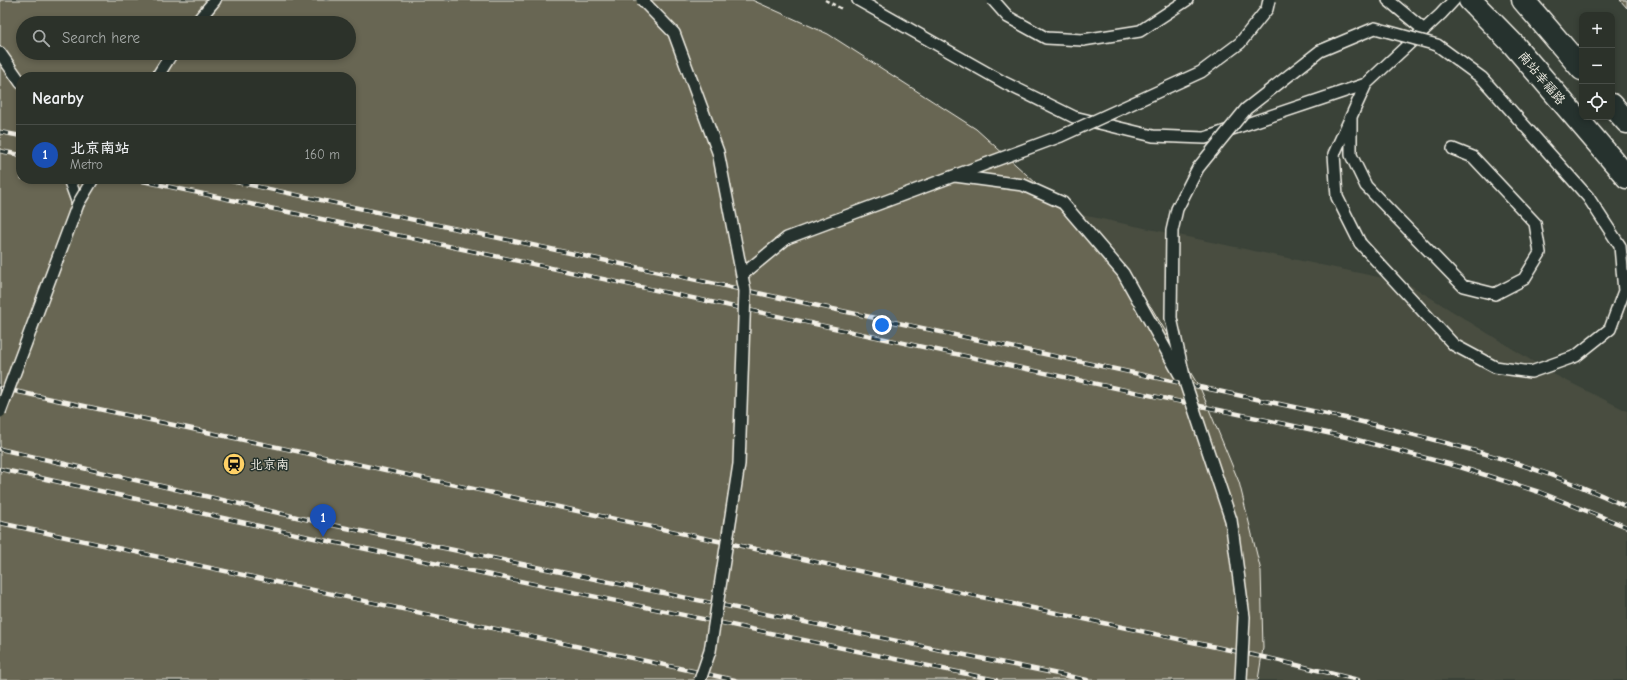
<!DOCTYPE html>
<meta charset="utf-8">
<style>
:root{--surface:#2c322a;--page:#383e36;--text:#f1f3f6;--muted:#a6aaa8;--line:#484d47;--accent:#ffd166}
body{margin:0;font-family:"Comic Neue","LXGW WenKai TC",sans-serif;background:var(--page);color:var(--text)}
.controls{position:absolute;right:12px;top:12px;display:grid;overflow:hidden;border-radius:8px;box-shadow:0 2px 6px #0003}
.controls button{width:36px;height:36px;display:grid;place-items:center;padding:0;border:0;border-bottom:1px solid var(--line);background:var(--surface);color:var(--text);font:20px sans-serif}
.you{position:absolute;left:882px;top:325px;width:14px;height:14px;margin:-10px;border:3px solid #fff;border-radius:50%;background:#1a73e8;box-shadow:0 0 0 6px #1a73e833}
.badge{display:grid;place-items:center;width:26px;height:26px;border-radius:50%;background:var(--accent);color:#fff;font-size:13px;font-weight:700}
.pin{position:absolute;translate:-50% -33px;filter:drop-shadow(0 1px 2px #0008)}
.pin::after{content:'';position:absolute;top:21px;width:14px;height:12px;background:inherit;clip-path:polygon(0 0,100% 0,50% 100%)}
.list{margin:0;padding:0;list-style:none}
h2{display:flex;justify-content:space-between;align-items:center;height:52px;margin:0;padding:0 16px;font-size:17px}
h2 small{font-size:13px;font-weight:400;color:var(--muted)}
.list li{display:grid;grid-template-columns:26px 1fr auto;gap:12px;align-items:center;box-sizing:border-box;height:60px;padding:0 16px;border-top:1px solid var(--line)}
.list b{display:block;font-size:15px;white-space:nowrap}
.list p{margin:0;font-size:13px;white-space:nowrap;color:var(--muted)}
.list em{font-size:13px;font-style:normal;color:var(--muted)}
.icon{flex:none;width:22px;height:22px;fill:none;stroke:currentColor;stroke-width:2;stroke-linecap:round;stroke-linejoin:round}
.map{position:relative;flex:none;width:1627px;height:680px;overflow:hidden}
.search{position:absolute;background:var(--surface);box-shadow:0 2px 6px #0003;left:16px;top:16px;width:340px;height:44px;display:flex;align-items:center;gap:10px;box-sizing:border-box;padding:0 14px;border-radius:22px;color:var(--muted);font-size:15px}
.panel{position:absolute;background:var(--surface);box-shadow:0 2px 6px #0003;left:16px;top:72px;width:340px;height:112px;border-radius:16px}
.map>svg:first-child{display:block}
</style>
<div class="map">
<svg width="1627" height="680" viewBox="0 0 1627 680">
<rect width="100%" height="100%" fill="#3a4238"/>
<filter id="ink" filterUnits="userSpaceOnUse"><feTurbulence type="fractalNoise" baseFrequency=".025" numOctaves="2"/><feDisplacementMap in="SourceGraphic" scale="8" xChannelSelector="R" yChannelSelector="G"/><feConvolveMatrix kernelMatrix="1 2 1 2 8 2 1 2 1" color-interpolation-filters="sRGB"/></filter>
<g filter="url(#ink)">
<!-- built -->
<path fill="#484d40" fill-rule="evenodd" d="M0 0H58L168 23H23V53H311L1407 283 1553 374 1627 411V680H0ZM21 77H351V179H21Z"/>
<!-- building -->
<path fill="#676652" stroke="#f4f1e8" fill-rule="evenodd" d="M0 0H752L828 34 976 129 1077 220 1151 307 1201 390 1239 482 1261 571 1263 648 1258 680H0ZM23 23H349V53H23ZM21 77H351V179H21Z
M1620 0H1627V8Z"/>
<g fill="none" stroke-linecap="round" stroke-linejoin="round">
<!-- lane casing -->
<g stroke="#f4f1e8" stroke-width="14">
<path id="lane" d="M858 0 1005 83 1074 117 1153 136 1205 138 1366 84 1441 14 1454 0
M1388 0 1424 30
M196 23 215 0
M1083 40 1140 31 1187 0
M0 53 21 83
M157 77 172 53
M1351 118V155L1366 186 1463 286 1495 294 1524 279 1540 253 1535 223 1473 157 1453 149
M69 179 78 204
M1360 243 1337 197 1334 154 1366 84"/>
</g>
<!-- secondary casing -->
<g stroke="#f4f1e8" stroke-width="25">
<path id="secondary" d="M1470 0 1513 44 1627 177
M1523 0 1582 69
M1612 105 1627 122"/>
</g>
<!-- path -->
<path stroke="#f4f1e8" stroke-width="2.5" stroke-dasharray="4 3" stroke-linecap="butt" d="M825 0 842 9"/>
<!-- lane -->
<use href="#lane" stroke="#26332d" stroke-width="11"/>
<!-- secondary -->
<use href="#secondary" stroke="#26332d" stroke-width="22"/>
<!-- rail casing -->
<g stroke="#f4f1e8" stroke-width="4.5">
<path id="rail" d="M0 132 21 136
M0 151 21 155
M133 179 1346 437 1460 467 1539 492 1627 527
M222 179 1350 419C1445 442 1539 464 1627 507
M0 388 1272 659 1358 680
M0 449 327 524 1087 680
M0 469 323 540 996 680
M0 523 735 680"/>
</g>
<!-- rail -->
<use href="#rail" stroke="#26332d" stroke-width="3" stroke-dasharray="9" stroke-linecap="butt"/>
<!-- lane-bridge casing -->
<g stroke="#f4f1e8" stroke-width="14" stroke-linecap="butt">
<path id="lane-bridge" d="M642 0 674 33 718 152 745 291 739 464 710 651 700 680
M993 0 1008 17 1046 38 1083 40
M955 176 1023 185 1063 203 1123 273 1180 375
M742 275 787 238 1061 136 1201 72 1240 43 1267 9 1269 0
M0 412 78 204 93 179
M1241 680 1244 617 1231 520 1186 385 1171 318 1172 231 1177 209 1198 168 1246 109 1320 51 1375 28 1437 45 1482 78 1588 197 1620 246 1624 291 1610 329 1576 356 1531 372 1495 367 1454 345 1360 243"/>
</g>
<!-- lane-bridge -->
<use href="#lane-bridge" stroke="#26332d" stroke-width="11"/>
</g>
</g>
<!-- icons -->
<defs>
<g id="station-disc" transform="scale(1.15)"><circle r="9.5" fill="#ffd166" stroke="#26332d"/><path d="M-3-6H3Q5-6 5-4V2Q5 4 3 4L4.5 6H3L1.5 4h-3L-3 6H-4.5L-3 4Q-5 4-5 2V-4Q-5-6-3-6ZM-3.5-4v3h7v-3ZM-3.5 1v1.5H-2V1ZM2 1v1.5H3.5V1Z" fill="#111"/></g>
</defs>
<g fill-rule="evenodd">
<use href="#station-disc" x="234" y="464"/>
</g>
<g text-anchor="middle" dominant-baseline="central" stroke-width="3" stroke-linejoin="round" paint-order="stroke">
<!-- street labels -->
<g font-size="13" fill="#f4f1e8" stroke="#26332d">
<text transform="translate(1542 78) rotate(50)">南站幸福路</text>
</g>
<!-- poi labels -->
<g font-size="13" fill="#f4f1e8" stroke="#26332d" text-anchor="start">
<text x="250" y="464">北京南</text>
</g>
</g>
</svg>
<div class="controls">
<button>+</button>
<button>−</button>
<button><svg class="icon" aria-label="locate" viewBox="0 0 24 24"><circle cx="12" cy="12" r="6"/><path d="M12 2v4M12 18v4M2 12h4M18 12h4"/></svg></button>
</div>
<div class="you"></div>
<div class="pin badge" style="left:323px;top:537px;background:#1a4fb4">1</div>
<div class="search"><svg class="icon" aria-label="search" viewBox="0 0 24 24"><circle cx="10" cy="10" r="6"/><path d="M15 15l6 6"/></svg>Search here</div>
<section class="panel">
<h2>Nearby<small></small></h2>
<ul class="list">
<li><span class="badge" style="background:#1a4fb4">1</span><div><b>北京南站</b><p>Metro</p></div><em>160 m</em></li>
</ul>
</section>
</div>
